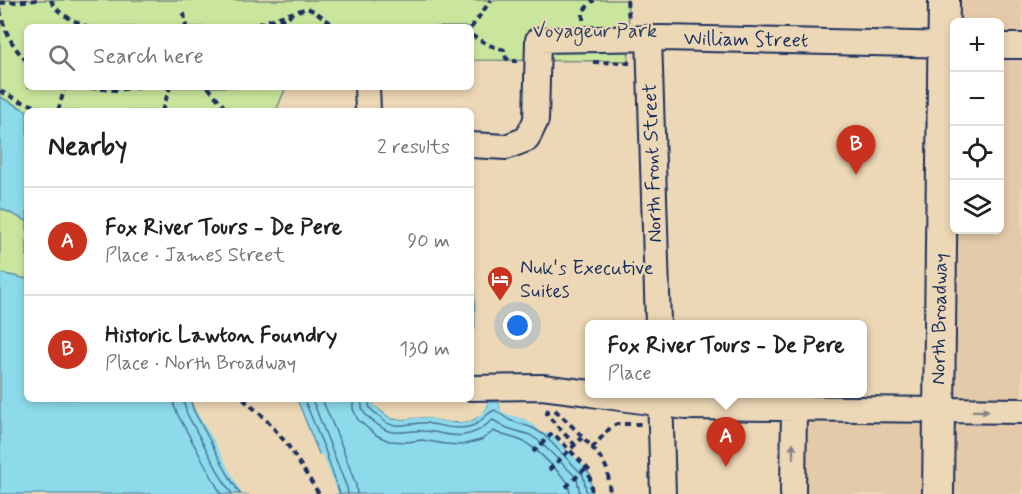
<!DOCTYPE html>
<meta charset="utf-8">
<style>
:root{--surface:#fff;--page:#f6f6f6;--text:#202124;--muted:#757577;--line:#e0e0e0;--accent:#c8321e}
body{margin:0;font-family:Mynerve,sans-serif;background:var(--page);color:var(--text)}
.controls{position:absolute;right:18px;top:18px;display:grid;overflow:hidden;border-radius:9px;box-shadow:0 3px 9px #0003}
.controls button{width:54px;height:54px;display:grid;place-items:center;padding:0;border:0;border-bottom:2px solid var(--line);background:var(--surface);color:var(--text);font:30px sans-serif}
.you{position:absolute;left:518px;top:326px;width:21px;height:21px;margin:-15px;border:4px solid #fff;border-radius:50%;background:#1a73e8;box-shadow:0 0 0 9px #1a73e833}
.badge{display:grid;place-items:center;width:39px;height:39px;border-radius:50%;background:var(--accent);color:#fff;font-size:20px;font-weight:700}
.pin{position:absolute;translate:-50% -50px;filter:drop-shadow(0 2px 3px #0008)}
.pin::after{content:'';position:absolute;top:32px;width:21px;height:18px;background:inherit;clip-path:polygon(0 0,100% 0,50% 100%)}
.popup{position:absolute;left:585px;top:320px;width:282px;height:78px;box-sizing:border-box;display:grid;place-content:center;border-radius:9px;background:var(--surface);filter:drop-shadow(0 2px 4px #0005);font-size:20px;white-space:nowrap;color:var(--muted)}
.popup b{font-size:22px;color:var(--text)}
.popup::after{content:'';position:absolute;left:50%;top:100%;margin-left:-12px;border:12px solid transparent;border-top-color:var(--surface)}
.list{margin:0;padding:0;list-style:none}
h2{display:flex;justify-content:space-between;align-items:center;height:78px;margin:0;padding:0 24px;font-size:26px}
h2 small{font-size:20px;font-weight:400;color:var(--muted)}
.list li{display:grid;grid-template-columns:39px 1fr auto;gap:18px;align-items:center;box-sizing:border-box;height:108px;padding:0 24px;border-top:2px solid var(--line)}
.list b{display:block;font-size:22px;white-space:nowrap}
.list p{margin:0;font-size:20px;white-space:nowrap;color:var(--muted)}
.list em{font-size:20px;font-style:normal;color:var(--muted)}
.icon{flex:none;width:33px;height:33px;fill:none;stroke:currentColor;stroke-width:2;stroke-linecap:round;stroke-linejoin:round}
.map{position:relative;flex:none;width:1022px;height:494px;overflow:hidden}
.search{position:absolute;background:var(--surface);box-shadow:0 3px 9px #0003;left:24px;top:24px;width:450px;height:66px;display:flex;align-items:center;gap:15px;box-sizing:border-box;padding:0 21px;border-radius:9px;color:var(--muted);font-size:22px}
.panel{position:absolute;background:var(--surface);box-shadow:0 3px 9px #0003;left:24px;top:108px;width:450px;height:294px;border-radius:9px}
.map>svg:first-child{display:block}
</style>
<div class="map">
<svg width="1022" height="494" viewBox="0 0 1022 494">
<rect width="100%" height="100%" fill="#ecd8b6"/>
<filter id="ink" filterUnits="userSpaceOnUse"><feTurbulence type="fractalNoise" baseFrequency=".0167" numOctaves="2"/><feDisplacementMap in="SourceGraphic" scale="12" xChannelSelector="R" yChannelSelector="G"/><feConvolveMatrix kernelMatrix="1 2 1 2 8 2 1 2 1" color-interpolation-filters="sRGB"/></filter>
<g filter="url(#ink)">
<!-- built -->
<path fill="#e5caaa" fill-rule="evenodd" d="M944 0H1022V494H793L794 408 939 410ZM954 22H1000V230H954Z"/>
<!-- green -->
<path fill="#cae69d" stroke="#728a7e" stroke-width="1.5" d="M0 0H627L630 38 628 61 471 60V27H27V87H286L276 111H27L0 97Z
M0 208 27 221V279L0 273Z"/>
<!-- water -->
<path fill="#8cdaea" stroke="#5f96b2" stroke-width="1.5" d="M0 97 27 111V221L0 208Z
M471 271 474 274 475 329H471Z
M0 273 27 279V399H196L248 494H0Z
M297 399H372L376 400 375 405C379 409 389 418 393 419 403 421 412 417 422 417 438 417 456 428 473 420 478 417 483 411 487 407V402H500V407L548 430 583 464 589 473 593 494H335Z"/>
<!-- pier -->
<path fill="#ecd8b6" d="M190 399H199L238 474 251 494H242L213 439 195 410Z
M502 401 503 405 512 412 537 420 549 428 585 462 592 472 596 494H593L590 472 549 433 542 434 535 426 524 419 503 413 500 407V402Z
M375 402H378V404L381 407 394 416H406L423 414 459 420 471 417 484 405V403L487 402V407L481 415 470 421 450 422 423 417 404 419 391 418 374 405Z
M322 454 337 491 338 494H332L318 455Z"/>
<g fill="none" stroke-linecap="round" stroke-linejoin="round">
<!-- shore -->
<path stroke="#487396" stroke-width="1.5" d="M174 399V406L179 417 221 494
M183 399 187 414 224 482 232 494
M190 399 194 411 230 478 240 494
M304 399 325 450 340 494
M312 399 347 488 348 494
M322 399 341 444 356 485 357 494
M353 399V409L358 420 376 435 389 441 407 442 422 440 445 444 461 445 481 440 494 431C504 437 516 437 526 443 539 450 555 469 566 480L568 483 570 494
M362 399C360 411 365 415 374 422 381 427 386 432 395 432 404 433 413 430 423 431 437 431 450 438 465 435 480 432 481 428 493 420L507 428 530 435 539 441 573 474 577 479 580 494
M370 399C367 410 373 411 381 417 382 418 382 420 384 421 395 430 412 422 425 423 442 425 455 431 472 426 481 423 486 413 495 410L509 420 533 428 544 435 583 475 587 494"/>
<!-- minor casing -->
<g stroke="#1b2f5e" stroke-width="28">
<path id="minor" d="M649 38 658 324
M1000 46H1022
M367 87 368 111
M471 145 506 147 527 139 536 120 538 40 663 38 954 45
M471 388 542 387 590 393
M591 394 686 407 1022 411
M660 394 663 494
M793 494 794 408"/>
</g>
<!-- major casing -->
<g stroke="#1b2f5e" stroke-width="34">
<path id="major" d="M938 494 944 0"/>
</g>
<!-- path -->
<path stroke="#1b2f5e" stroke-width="4" stroke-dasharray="6 4.5" stroke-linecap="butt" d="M51 0C56 14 75 21 88 27
M627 0 629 20
M0 3 37 0
M0 10C4 30 12 47 27 61
M184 13 186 27
M583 20V11L594 0
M248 27 307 8 316 12 336 27
M270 27 292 14
M471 28 491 0
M471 35 489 45 504 50 506 58 511 61H517
M593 62 630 63
M80 87 115 90 141 87
M208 87 222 104 226 111
M0 91 20 101 51 111
M58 111 65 87
M162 111 170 87
M243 399 265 418 287 444 319 494
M548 409 547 414 548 416 575 445
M555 410C567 421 603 455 607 470 609 478 609 486 610 494
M592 448 611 427 617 424H641
M533 452 553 433 589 470 592 494
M549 470 582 438
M566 487 587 467"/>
<!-- minor -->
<use href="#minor" stroke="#ecd8b6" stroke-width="24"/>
<!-- major -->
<use href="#major" stroke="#ecd8b6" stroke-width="30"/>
</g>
<!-- one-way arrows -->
<defs><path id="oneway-solid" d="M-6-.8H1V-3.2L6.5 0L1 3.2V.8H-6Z" transform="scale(1.5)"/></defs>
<g fill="#84848a">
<use href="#oneway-solid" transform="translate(981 411) rotate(1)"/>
<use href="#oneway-solid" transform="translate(793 451) rotate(-90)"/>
</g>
</g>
<!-- icons -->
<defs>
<g id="hotel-pin" transform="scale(1.35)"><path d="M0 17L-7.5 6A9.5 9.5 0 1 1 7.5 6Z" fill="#c8321e" stroke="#ecd8b6"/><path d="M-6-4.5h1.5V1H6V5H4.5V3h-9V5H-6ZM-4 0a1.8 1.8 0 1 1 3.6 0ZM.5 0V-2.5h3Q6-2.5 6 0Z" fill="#fff"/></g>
</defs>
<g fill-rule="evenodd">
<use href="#hotel-pin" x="500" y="279"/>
</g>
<g text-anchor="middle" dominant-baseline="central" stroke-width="4.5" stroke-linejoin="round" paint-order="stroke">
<!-- park labels -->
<g font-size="20" fill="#2c4164" stroke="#ecd8b6">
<text x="595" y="31">Voyageur Park</text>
</g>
<!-- street labels -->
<g font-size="20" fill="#1b2f5e" stroke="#ecd8b6">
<text transform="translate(746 40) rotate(1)">William Street</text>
<text transform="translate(653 163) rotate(-92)">North Front Street</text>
<text transform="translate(940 319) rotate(-89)">North Broadway</text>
</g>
<!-- poi labels -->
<g font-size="20" fill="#1b2f5e" stroke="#ecd8b6" text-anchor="start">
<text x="520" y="268">Nuk's Executive<tspan x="520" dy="23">Suites</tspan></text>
</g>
</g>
</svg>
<div class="controls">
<button>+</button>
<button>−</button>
<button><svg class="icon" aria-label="locate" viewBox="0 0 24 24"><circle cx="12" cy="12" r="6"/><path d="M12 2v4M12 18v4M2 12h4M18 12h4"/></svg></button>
<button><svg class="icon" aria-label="layers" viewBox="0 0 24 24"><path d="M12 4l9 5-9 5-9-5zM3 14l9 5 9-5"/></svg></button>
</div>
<div class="you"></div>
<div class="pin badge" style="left:726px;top:467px">A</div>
<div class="popup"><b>Fox River Tours - De Pere</b>Place</div>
<div class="pin badge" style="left:856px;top:175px">B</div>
<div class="search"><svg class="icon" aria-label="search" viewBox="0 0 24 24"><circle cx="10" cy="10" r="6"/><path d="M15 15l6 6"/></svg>Search here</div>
<section class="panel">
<h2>Nearby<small>2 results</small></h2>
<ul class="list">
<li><span class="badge">A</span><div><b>Fox River Tours - De Pere</b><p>Place · James Street</p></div><em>90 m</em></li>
<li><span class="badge">B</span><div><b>Historic Lawton Foundry</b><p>Place · North Broadway</p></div><em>130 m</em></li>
</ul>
</section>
</div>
